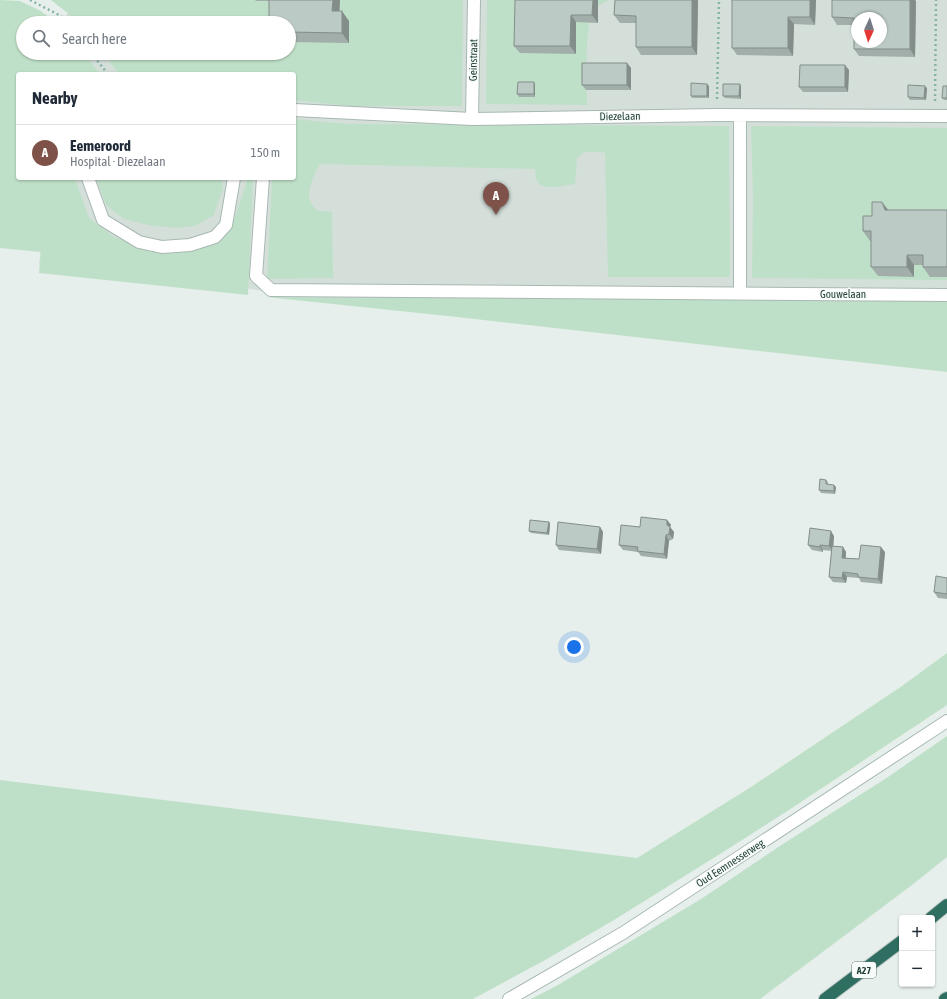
<!DOCTYPE html>
<meta charset="utf-8">
<style>
:root{--surface:#fff;--page:#f6f6f7;--text:#1f2937;--muted:#747a83;--line:#e0e1e3;--accent:#7f5249}
body{margin:0;font-family:"Asap Condensed",sans-serif;background:var(--page);color:var(--text)}
.controls{position:absolute;right:12px;bottom:12px;display:grid;overflow:hidden;border-radius:4px;box-shadow:0 1px 3px #0004}
.controls button{width:36px;height:36px;display:grid;place-items:center;padding:0;border:0;border-bottom:1px solid var(--line);background:var(--surface);color:var(--text);font:20px sans-serif}
.compass{position:absolute;left:851px;top:12px;width:36px;height:36px;border-radius:50%;background:var(--surface);box-shadow:0 1px 3px #0004;rotate:184deg}
.you{position:absolute;left:574px;top:647px;width:14px;height:14px;margin:-10px;border:3px solid #fff;border-radius:50%;background:#1a73e8;box-shadow:0 0 0 6px #1a73e833}
.badge{display:grid;place-items:center;width:26px;height:26px;border-radius:50%;background:var(--accent);color:#fff;font-size:13px;font-weight:700}
.pin{position:absolute;translate:-50% -33px;filter:drop-shadow(0 1px 2px #0008)}
.pin::after{content:'';position:absolute;top:21px;width:14px;height:12px;background:inherit;clip-path:polygon(0 0,100% 0,50% 100%)}
.list{margin:0;padding:0;list-style:none}
h2{display:flex;justify-content:space-between;align-items:center;height:52px;margin:0;padding:0 16px;font-size:17px}
h2 small{font-size:13px;font-weight:400;color:var(--muted)}
.list li{display:grid;grid-template-columns:26px 1fr auto;gap:12px;align-items:center;box-sizing:border-box;height:56px;padding:0 16px;border-top:1px solid var(--line)}
.list b{display:block;font-size:15px;white-space:nowrap}
.list p{margin:0;font-size:13px;white-space:nowrap;color:var(--muted)}
.list em{font-size:13px;font-style:normal;color:var(--muted)}
.icon{flex:none;width:22px;height:22px;fill:none;stroke:currentColor;stroke-width:2;stroke-linecap:round;stroke-linejoin:round}
.map{position:relative;flex:none;width:947px;height:999px;overflow:hidden}
.search{position:absolute;background:var(--surface);box-shadow:0 1px 3px #0004;left:16px;top:16px;width:280px;height:44px;display:flex;align-items:center;gap:10px;box-sizing:border-box;padding:0 14px;border-radius:22px;color:var(--muted);font-size:15px}
.panel{position:absolute;background:var(--surface);box-shadow:0 1px 3px #0004;left:16px;top:72px;width:280px;height:108px;border-radius:4px}
.map>svg:first-child{display:block}
</style>
<div class="map">
<svg width="947" height="999" viewBox="0 0 947 999">
<rect width="100%" height="100%" fill="#e6efeb"/>
<!-- built -->
<path fill="#d4dfda" fill-rule="evenodd" d="M68 0H947V369L39 265 49 178H294V74H60L62 53H289V23H66ZM857 18H881V42H857Z"/>
<!-- green -->
<path fill="#bfe0c8" d="M0 0 20 1 41 11 56 23H23V53H84L100 74H18V178H75L89 218 115 238 145 245 201 246 231 229 248 178H253L248 295 39 273 41 252 0 248Z
M51 0H463L462 106H349L294 100V74H119L103 53H289V23H80Z
M487 0H609C603 3 596 6 593 13 584 29 587 84 587 105L486 104Z
M294 119 348 124 729 126 730 277H608L605 153 599 152H584L577 158 575 184C564 185 542 193 536 179 535 176 536 171 535 169L320 164C315 171 308 189 309 198 310 203 315 208 318 211L332 212 333 278 267 279 272 178H294Z
M751 126 947 128V280L752 278 753 199Z
M96 178H222L223 188 214 215 195 226 176 228 148 225 124 219 106 205Z
M266 297 947 301V372L457 317Z
M947 653V705L792 808 728 849 614 920 547 959 473 999H0V780L637 858 751 787 902 686Z
M947 736V857L912 885 760 999H531L558 985 701 899 783 844 888 777Z"/>
<g fill="none" stroke-linecap="round" stroke-linejoin="round">
<!-- minor casing -->
<g stroke="#a8b8b2" stroke-width="14">
<path id="minor" d="M294 110 472 119 717 115 947 116
M472 119 474 0
M88 178 103 220 139 242 162 247 190 245 215 237 226 225 234 178
M263 178 256 276 271 290 947 295
M740 294V115
M509 999 623 933 947 721"/>
</g>
<!-- motorway casing -->
<g stroke="#c2cac8" stroke-width="14">
<path id="motorway" d="M931 918 947 905
M825 999 902 941
M945 999 947 998"/>
</g>
<!-- path -->
<path stroke="#86b3a5" stroke-width="2.5" stroke-dasharray="2 3" stroke-linecap="butt" d="M30 0 61 16 67 23
M91 53 108 74
M717 99 719 0
M935 101 936 0"/>
<!-- minor -->
<use href="#minor" stroke="#fff" stroke-width="12"/>
<!-- motorway -->
<use href="#motorway" stroke="#2f6f62" stroke-width="12"/>
</g>
<!-- wall -->
<path fill="#a1aea9" d="M255 0H340L339 11 349 21V43L289 42V23L269 1H256Z
M598 0V23L576 22V54L520 53 514 46Z
M615 0H698L697 55H641L636 47V23H620L614 15Z
M732 0H816L815 25 794 24 793 56 737 55 732 48Z
M916 1 915 57 859 56 854 49V25H837L832 17Z
M627 63 631 68V90H586L582 85Z
M849 70 848 92H803L799 87Z
M535 85V97H519L517 94Z
M709 86V98H692L691 96Z
M741 86V99L725 98 723 96Z
M947 86V100H944L942 98Z
M927 88 926 100H910L908 97Z
M888 210H947V277H930L923 267V265H914V277L878 276 871 267V241H870L863 231 872 216Z
M826 480 828 482V484L836 487 835 494 821 493 819 490Z
M667 520 671 525 670 527 674 532 673 539 669 541 667 559 641 556 638 552 623 550 619 545Z
M549 522 550 524 549 535 531 533 529 531Z
M600 527 603 532 601 554 559 550 556 545Z
M834 536 833 546 843 547 846 552V558L859 559 885 552 882 584 861 582 859 578 847 577 846 583 833 582 829 577 832 551 823 550V552L812 550 808 545Z
M947 578V599L938 598 934 592Z"/>
<!-- shaded-wall -->
<path fill="#838d89" d="M333 0H340L339 20 332 11Z
M593 0H598V23L592 15Z
M692 0H698L697 55 692 47Z
M810 0H816L815 25 810 17Z
M910 0H915L916 1 915 57 910 49Z
M342 11 349 21V43L342 33Z
M571 15 576 22V54L570 46Z
M788 17 794 24 793 56 788 48Z
M627 63 631 68V90L627 85Z
M845 65 849 70 848 92 845 87Z
M534 82 535 85V97L534 94Z
M707 84 709 86V98L707 96Z
M740 84 741 86V99L739 96Z
M925 86 927 88 926 100 924 98Z
M882 202 889 211 885 210Z
M907 255 914 265V277L907 267Z
M834 485 836 487 835 494 834 491Z
M667 520 671 525 670 527 674 532 673 539 669 534 667 525Z
M549 522 550 524 549 535 547 533Z
M600 527 603 532 601 554 597 549Z
M831 531 834 536 833 551 829 546Z
M666 535 669 541 667 559 664 554Z
M820 545 823 550V552L820 547Z
M843 547 846 552 845 563 842 558Z
M881 547 885 552 882 584 878 579Z
M843 572 847 577 846 583 842 578Z"/>
<!-- building -->
<path fill="#bbcac4" stroke="#838d89" fill-rule="evenodd" d="M269 0H333L332 11H342V33L289 32V23H269Z
M515 0H593L592 15H571L570 46H514Z
M615 0H692V47H636V16L614 15Z
M732 0H810V17H788V48H732Z
M832 0H910V49H854V18L832 17ZM857 18H881V42H857Z
M582 63H627V85H582Z
M800 65H845V87H799Z
M518 82H534V94H517Z
M691 83 707 84V96H691Z
M723 84H740L739 96H723Z
M908 85 925 86 924 98 908 97Z
M943 86H947V98H942Z
M872 202H882L885 210H947V267H923V255H907V267H871V231H863V216H872Z
M820 479 826 480V484L834 485V491L819 490Z
M641 517 667 520V525L670 527 669 534 666 535 664 554 637 551 638 547 619 545 621 525 640 527Z
M530 520 549 522 547 533 529 531Z
M558 522 600 527 597 549 556 545Z
M810 528 831 531 829 546 820 545V547L808 545Z
M861 545 881 547 878 579 858 577V574L843 572 842 578 829 577 832 546 843 547 842 558 859 559Z
M936 576 947 578V594L934 592Z"/>
<g text-anchor="middle" dominant-baseline="central" stroke-width="3" stroke-linejoin="round" paint-order="stroke">
<!-- shield labels -->
<rect fill="#f7fbf9" stroke="#637a73" stroke-width="1" x="852" y="962" width="24" height="16" rx="3"/>
<g font-size="10" font-weight="bold" fill="#24423a">
<text x="864" y="970">A27</text>
</g>
<!-- street labels -->
<g font-size="11" fill="#24423a" stroke="#f7fbf9">
<text transform="translate(473 60) rotate(-89)">Geinstraat</text>
<text transform="translate(620 116) rotate(-1)">Diezelaan</text>
<text x="843" y="294">Gouwelaan</text>
<text transform="translate(730 863) rotate(-33)">Oud Eemnesserweg</text>
</g>
</g>
</svg>
<div class="controls">
<button>+</button>
<button>−</button>
</div>
<svg class="compass" viewBox="-18 -18 36 36"><path d="M0-13l5 13h-10z" fill="#e53935"/><path d="M0 13l5-13h-10z" fill="#747a83"/></svg>
<div class="you"></div>
<div class="pin badge" style="left:496px;top:215px">A</div>
<div class="search"><svg class="icon" aria-label="search" viewBox="0 0 24 24"><circle cx="10" cy="10" r="6"/><path d="M15 15l6 6"/></svg>Search here</div>
<section class="panel">
<h2>Nearby<small></small></h2>
<ul class="list">
<li><span class="badge">A</span><div><b>Eemeroord</b><p>Hospital · Diezelaan</p></div><em>150 m</em></li>
</ul>
</section>
</div>
